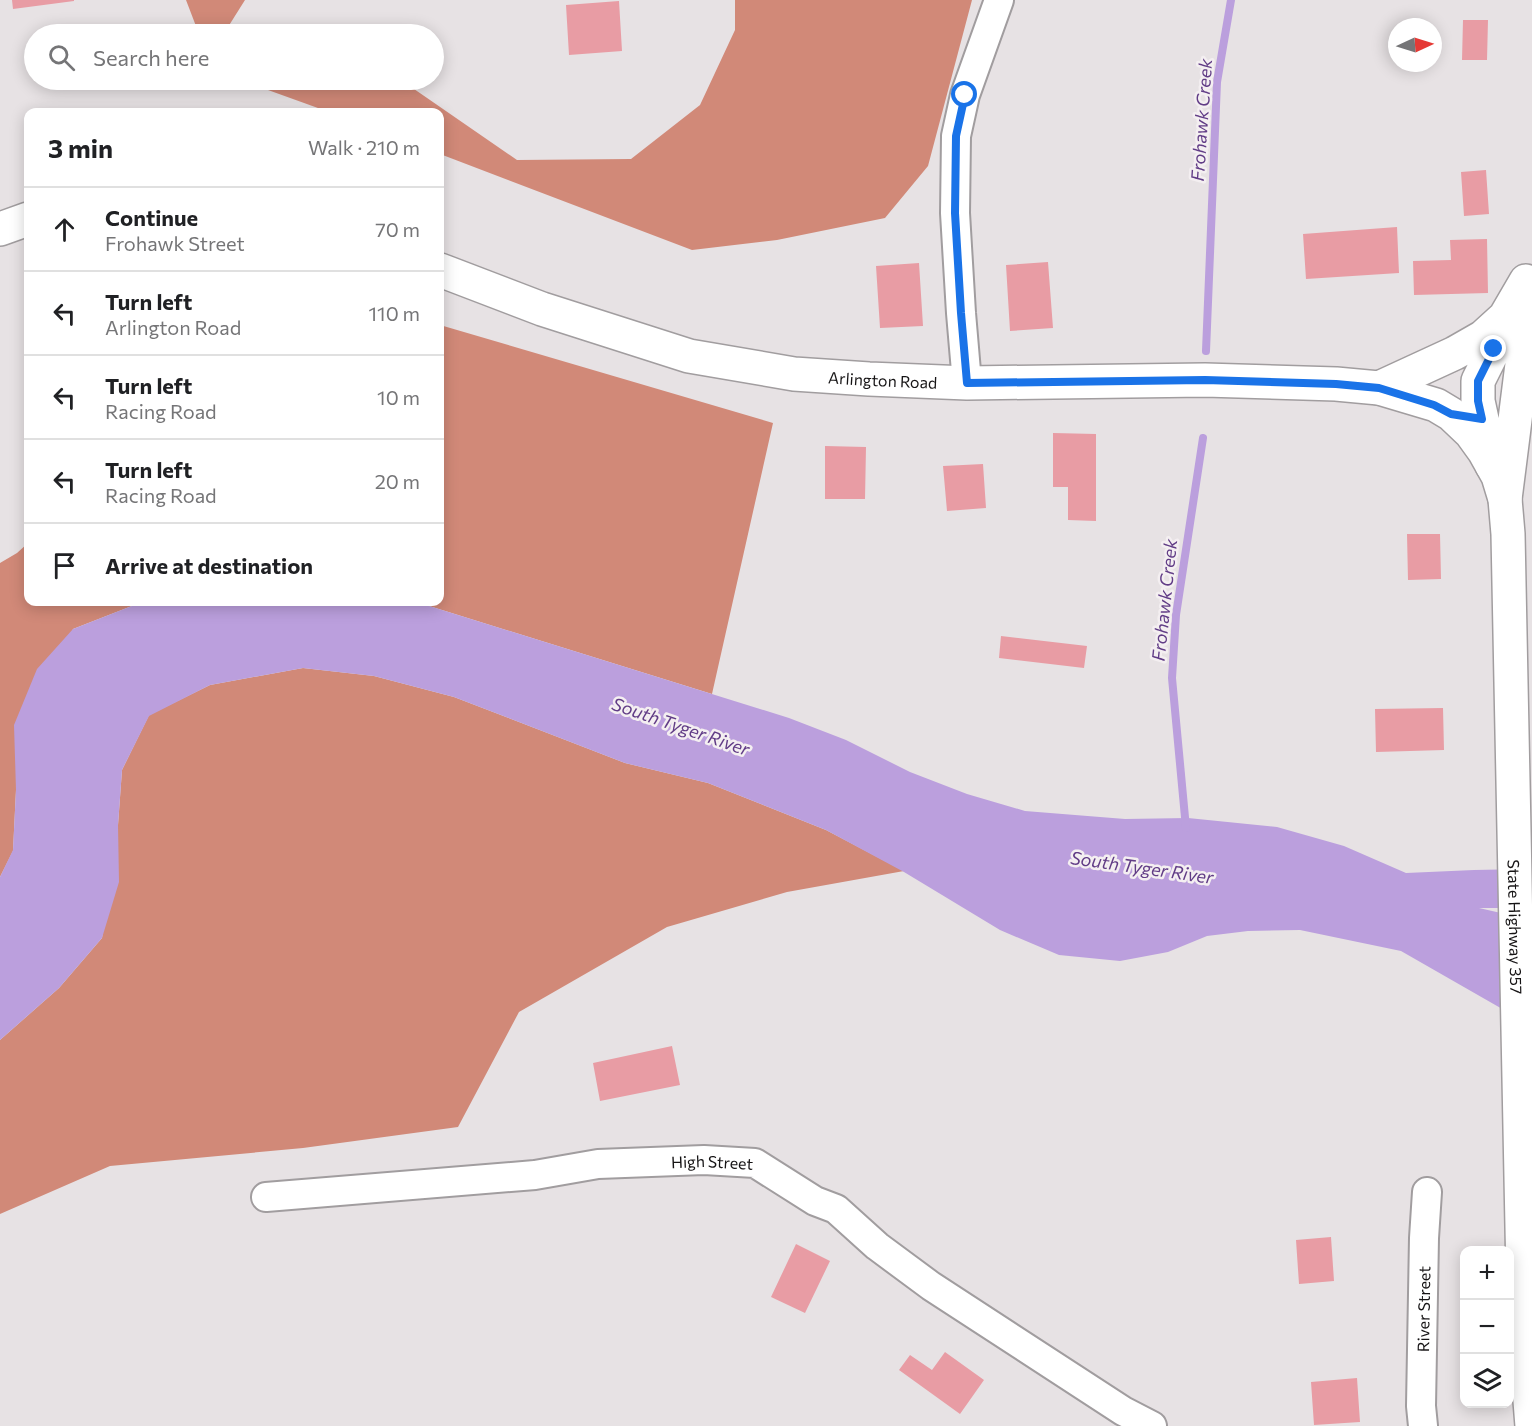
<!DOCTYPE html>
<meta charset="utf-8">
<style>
:root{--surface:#fff;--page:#f6f6f6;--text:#202124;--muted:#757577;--line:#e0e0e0}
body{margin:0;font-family:Commissioner,sans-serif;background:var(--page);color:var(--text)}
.controls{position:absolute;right:18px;bottom:18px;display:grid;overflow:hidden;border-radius:12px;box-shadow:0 3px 15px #0003}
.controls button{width:54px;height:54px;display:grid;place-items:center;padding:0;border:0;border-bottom:2px solid var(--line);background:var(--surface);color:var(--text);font:30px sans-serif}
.compass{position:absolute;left:1388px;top:18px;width:54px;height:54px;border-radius:50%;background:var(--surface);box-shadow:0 3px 15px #0003;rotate:86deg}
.stop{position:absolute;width:18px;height:18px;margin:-14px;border:4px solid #1a73e8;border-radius:50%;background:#fff}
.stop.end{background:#1a73e8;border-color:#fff;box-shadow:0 2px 6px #0008}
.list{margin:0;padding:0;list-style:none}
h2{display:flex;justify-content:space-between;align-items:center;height:78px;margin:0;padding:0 24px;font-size:26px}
h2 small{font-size:20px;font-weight:400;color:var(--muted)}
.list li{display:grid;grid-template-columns:39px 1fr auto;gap:18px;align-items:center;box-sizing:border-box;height:84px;padding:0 24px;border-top:2px solid var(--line)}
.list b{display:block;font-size:22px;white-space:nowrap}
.list p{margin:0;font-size:20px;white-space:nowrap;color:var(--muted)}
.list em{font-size:20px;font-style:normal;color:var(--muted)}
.icon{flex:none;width:33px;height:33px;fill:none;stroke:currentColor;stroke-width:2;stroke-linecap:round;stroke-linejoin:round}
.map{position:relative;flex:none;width:1532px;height:1426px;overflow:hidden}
.search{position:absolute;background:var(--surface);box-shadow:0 3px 15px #0003;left:24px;top:24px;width:420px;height:66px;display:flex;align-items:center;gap:15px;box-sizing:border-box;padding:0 21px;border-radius:33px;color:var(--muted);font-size:22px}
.panel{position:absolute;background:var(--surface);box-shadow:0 3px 15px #0003;left:24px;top:108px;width:420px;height:498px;border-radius:12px}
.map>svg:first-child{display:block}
</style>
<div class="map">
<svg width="1532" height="1426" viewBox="0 0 1532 1426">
<rect width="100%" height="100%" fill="#e7e2e4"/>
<!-- forest -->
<path fill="#d18978" d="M186 0H245L228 27 199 34Z
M735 0H972L928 166 885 218 777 240 692 250 440 154V112H329L268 90V80H401L517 160 631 159 700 105 735 30Z
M440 325 773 423 712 694 426 605 407 602H440Z
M28 543V602H142L73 629 16 790 13 851 0 877V563L17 553Z
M303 668 374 676 454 697 625 763 708 783 826 830 904 871 787 892 667 927 519 1012 458 1127 303 1148 110 1166 0 1214V1040L59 988 102 938 118 825 122 770 149 715 210 685Z"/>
<!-- water -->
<path fill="#bb9fdd" d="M142 602H407L426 605 789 718 846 740 910 772 967 794 1025 811 1125 819 1188 818 1277 827 1344 846 1406 873 1474 870 1532 869V908H1479L1532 920V1026L1401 951 1300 930 1248 931 1207 936 1168 952 1120 961 1059 955 1000 930 904 872 826 830 708 783 625 763 454 697 374 676 303 668 210 685 149 716 122 770 118 825 119 882 102 938 59 988 0 1040V877L13 850 16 790 14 725 37 669 73 629Z"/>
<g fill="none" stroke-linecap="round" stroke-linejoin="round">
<!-- stream -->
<path stroke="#bb9fdd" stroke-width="8" d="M1206 351 1217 82 1231 0
M1186 828 1172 678 1176 615 1203 438"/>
</g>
<!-- building -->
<path fill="#e89ca4" d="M12 0H74V1L13 9Z
M619 1 622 51 569 55 566 5Z
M1463 20H1488L1487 60H1462Z
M1486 170 1489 214 1464 216 1461 172Z
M1397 227 1399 273 1306 279 1303 234Z
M1487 239 1488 293 1414 295 1413 261 1451 260 1450 240Z
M1048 262 1053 328 1010 331 1006 265Z
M919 263 923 326 880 328 876 266Z
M1053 433 1096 434V521L1068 520V487H1053Z
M825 446 866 447 865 499H825Z
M983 464 986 508 947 511 943 466Z
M1407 534H1440L1441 579 1408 580Z
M1001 636 1087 646 1084 668 999 658Z
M1443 708 1444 750 1376 752 1375 709Z
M672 1046 680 1085 600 1101 593 1063Z
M1331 1237 1334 1281 1299 1284 1296 1240Z
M796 1244 830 1261 805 1313 771 1297Z
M945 1352 984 1380 960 1414 899 1370 910 1355 932 1370Z
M1357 1378 1360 1422 1314 1425 1311 1382Z"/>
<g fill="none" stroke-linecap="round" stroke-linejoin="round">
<!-- minor casing -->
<g stroke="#a19d9f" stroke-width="32">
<g id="minor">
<path d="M967 383 961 313 955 213 956 136 965 95 999 0"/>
<path id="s1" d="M266 1197 535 1175 598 1164 704 1160 755 1163 815 1201 836 1209 877 1246 931 1286 1123 1411 1152 1426"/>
<path id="s2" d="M1423 1426 1421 1406 1424 1238 1427 1192"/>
</g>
</g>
<!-- tertiary casing -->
<g stroke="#a19d9f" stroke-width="36">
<path id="tertiary" d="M1379 388 1455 353 1483 337 1505 317
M1492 465 1478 401V381L1494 349 1505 317 1526 281
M1505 499 1532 285"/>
</g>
<!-- secondary casing -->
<g stroke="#a19d9f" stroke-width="36">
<g id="secondary">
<path d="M0 229 28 219"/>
<path id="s3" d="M440 270 542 309 689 356 794 374 869 379 967 383 1205 380 1336 384 1379 388 1436 405 1451 414 1471 433 1484 451 1498 476 1505 499 1508 534 1524 1326 1532 1426"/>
</g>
</g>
<!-- minor -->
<use href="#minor" stroke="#fff" stroke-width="28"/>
<!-- tertiary -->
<use href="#tertiary" stroke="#fff" stroke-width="33"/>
<!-- secondary -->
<use href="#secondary" stroke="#fff" stroke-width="33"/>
</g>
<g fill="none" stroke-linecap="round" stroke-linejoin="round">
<!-- route -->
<path stroke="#1a73e8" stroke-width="8" d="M965 95 956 136 955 213 961 313 967 383 1205 380 1336 384 1379 388 1434 405 1451 414 1482 419 1478 401V381L1494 349"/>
</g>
<g text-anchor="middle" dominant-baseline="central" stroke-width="5" stroke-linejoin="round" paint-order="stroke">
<!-- street labels -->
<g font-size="16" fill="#161415" stroke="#f4eff1">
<text stroke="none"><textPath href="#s3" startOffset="459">Arlington Road</textPath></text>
<text stroke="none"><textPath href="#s3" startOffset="1563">State Highway 357</textPath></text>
<text stroke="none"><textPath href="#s1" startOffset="448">High Street</textPath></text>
<text stroke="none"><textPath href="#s2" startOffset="117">River Street</textPath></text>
</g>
<!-- water labels -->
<g font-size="18" font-style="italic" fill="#613c86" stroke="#f4eff1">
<text transform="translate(1201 120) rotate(-86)">Frohawk Creek</text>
<text transform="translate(1164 600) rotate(-84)">Frohawk Creek</text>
<text transform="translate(681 726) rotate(19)">South Tyger River</text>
<text transform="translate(1142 867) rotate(8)">South Tyger River</text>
</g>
</g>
</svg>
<div class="controls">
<button>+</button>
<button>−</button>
<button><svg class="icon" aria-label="layers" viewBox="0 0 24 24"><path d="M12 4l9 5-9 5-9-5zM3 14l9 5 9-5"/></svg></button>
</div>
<svg class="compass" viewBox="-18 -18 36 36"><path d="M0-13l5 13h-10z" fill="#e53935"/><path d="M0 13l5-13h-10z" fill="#757577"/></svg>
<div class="stop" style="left:965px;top:95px"></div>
<div class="stop end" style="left:1494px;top:349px"></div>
<div class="search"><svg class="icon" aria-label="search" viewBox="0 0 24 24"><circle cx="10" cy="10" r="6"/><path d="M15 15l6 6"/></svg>Search here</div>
<section class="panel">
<h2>3 min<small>Walk · 210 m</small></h2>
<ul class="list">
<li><svg class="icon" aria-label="ahead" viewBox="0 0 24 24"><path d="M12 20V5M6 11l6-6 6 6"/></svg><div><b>Continue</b><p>Frohawk Street</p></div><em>70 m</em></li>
<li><svg class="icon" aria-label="left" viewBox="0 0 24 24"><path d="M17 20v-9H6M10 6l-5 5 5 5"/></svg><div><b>Turn left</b><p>Arlington Road</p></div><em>110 m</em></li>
<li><svg class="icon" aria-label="left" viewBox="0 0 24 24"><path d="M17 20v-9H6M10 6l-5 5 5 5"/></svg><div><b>Turn left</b><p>Racing Road</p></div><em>10 m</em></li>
<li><svg class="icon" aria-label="left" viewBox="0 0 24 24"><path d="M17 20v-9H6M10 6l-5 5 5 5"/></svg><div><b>Turn left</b><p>Racing Road</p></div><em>20 m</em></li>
<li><svg class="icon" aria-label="arrive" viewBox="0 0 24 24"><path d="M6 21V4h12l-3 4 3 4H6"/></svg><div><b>Arrive at destination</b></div></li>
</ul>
</section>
</div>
